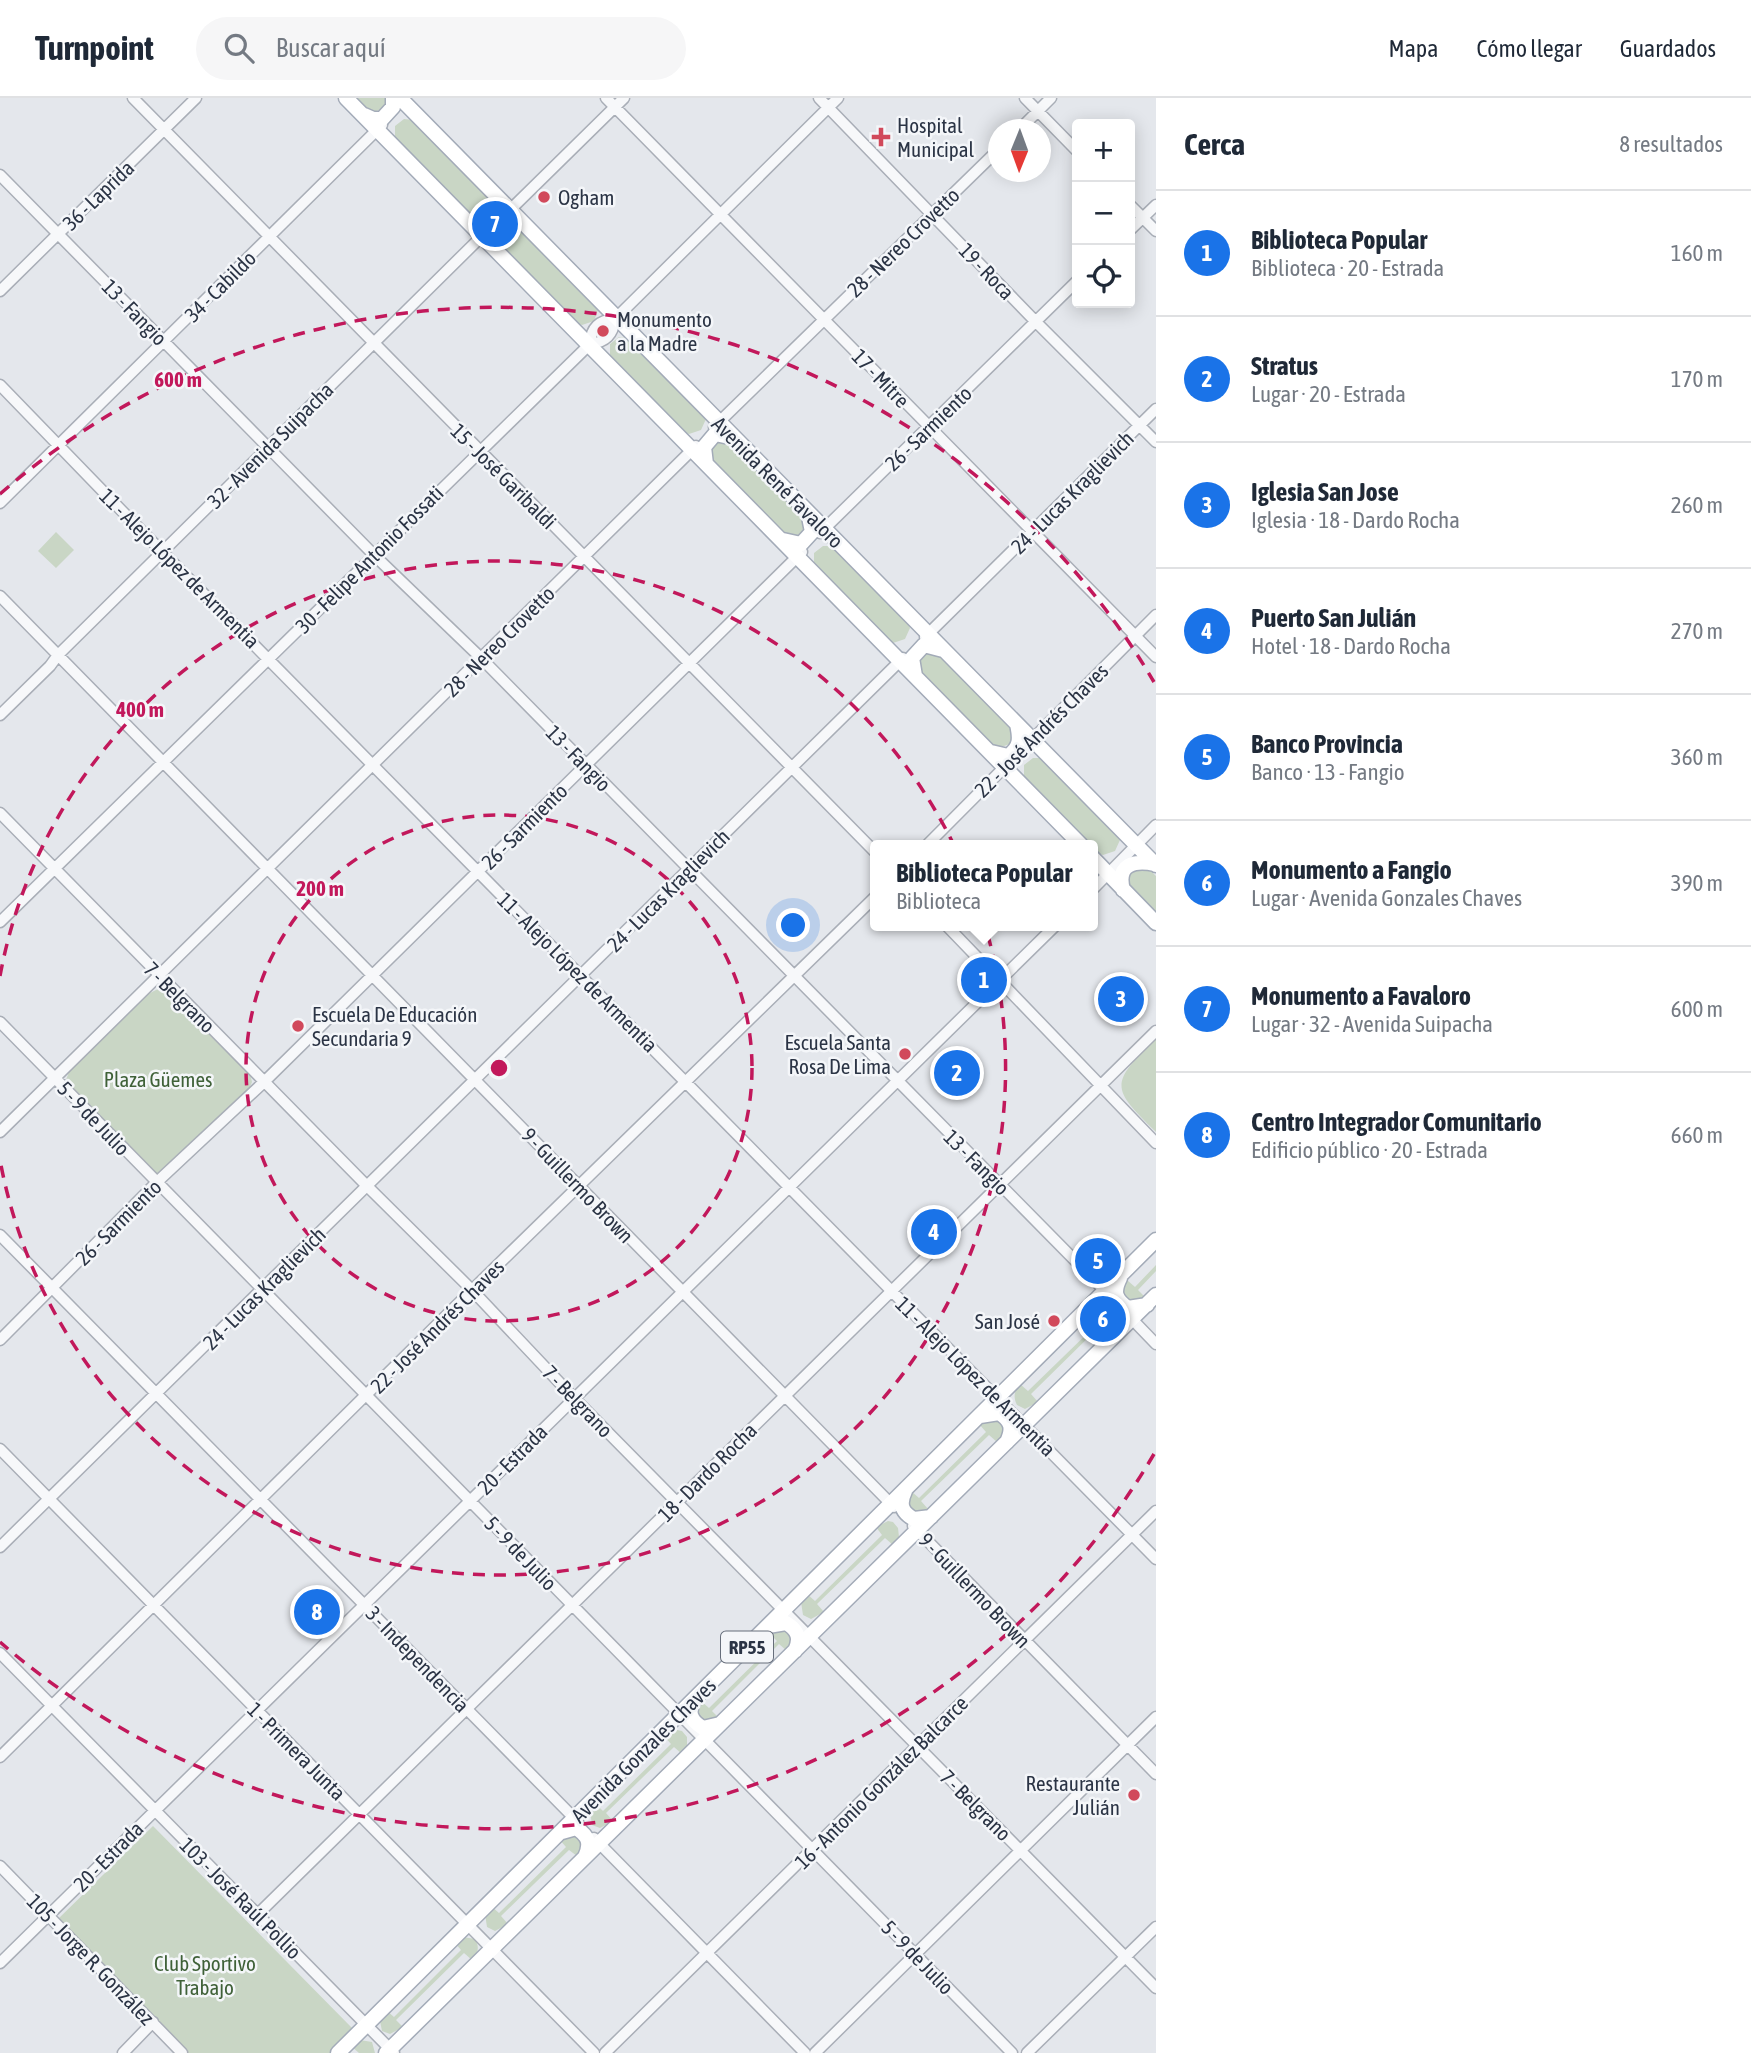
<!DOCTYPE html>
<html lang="es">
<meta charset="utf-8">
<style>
:root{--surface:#fff;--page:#f6f6f7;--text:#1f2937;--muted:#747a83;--line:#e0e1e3;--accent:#1a73e8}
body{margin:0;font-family:"Asap Condensed",sans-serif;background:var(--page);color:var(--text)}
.controls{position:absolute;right:21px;top:21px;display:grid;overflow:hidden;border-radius:7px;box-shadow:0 4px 18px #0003}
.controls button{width:63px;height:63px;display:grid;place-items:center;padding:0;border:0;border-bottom:2px solid var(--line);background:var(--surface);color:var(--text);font:35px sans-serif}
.compass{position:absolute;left:988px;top:21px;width:63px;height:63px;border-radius:50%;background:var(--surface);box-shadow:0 4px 18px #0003;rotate:181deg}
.you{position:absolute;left:794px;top:828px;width:24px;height:24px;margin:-18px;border:5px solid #fff;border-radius:50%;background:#1a73e8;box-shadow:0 0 0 10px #1a73e833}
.badge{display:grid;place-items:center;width:46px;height:46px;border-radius:50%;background:var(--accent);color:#fff;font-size:23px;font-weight:700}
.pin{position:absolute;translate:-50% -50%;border:4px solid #fff;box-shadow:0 2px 7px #0006}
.popup{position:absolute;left:870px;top:742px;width:228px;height:91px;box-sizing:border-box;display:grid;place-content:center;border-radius:7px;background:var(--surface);filter:drop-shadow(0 2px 5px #0005);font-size:23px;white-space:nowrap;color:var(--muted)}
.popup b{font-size:26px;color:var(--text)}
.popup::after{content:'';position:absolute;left:50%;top:100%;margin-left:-14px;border:14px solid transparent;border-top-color:var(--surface)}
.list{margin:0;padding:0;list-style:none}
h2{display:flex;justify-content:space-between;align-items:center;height:91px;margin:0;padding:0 28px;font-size:30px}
h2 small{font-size:23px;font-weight:400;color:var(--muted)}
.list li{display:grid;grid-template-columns:46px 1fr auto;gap:21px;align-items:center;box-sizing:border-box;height:126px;padding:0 28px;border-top:2px solid var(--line)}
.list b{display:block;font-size:26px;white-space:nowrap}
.list p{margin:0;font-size:23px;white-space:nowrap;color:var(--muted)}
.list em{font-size:23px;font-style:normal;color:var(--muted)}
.icon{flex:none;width:38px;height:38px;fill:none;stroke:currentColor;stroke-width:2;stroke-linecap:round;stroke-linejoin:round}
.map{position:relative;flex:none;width:1156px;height:1955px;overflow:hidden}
header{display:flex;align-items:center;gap:42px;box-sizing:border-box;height:98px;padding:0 35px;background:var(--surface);border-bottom:2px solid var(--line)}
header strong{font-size:33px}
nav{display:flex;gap:38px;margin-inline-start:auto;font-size:24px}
.search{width:490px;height:63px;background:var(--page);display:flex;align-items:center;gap:18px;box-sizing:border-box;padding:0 24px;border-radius:38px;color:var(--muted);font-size:26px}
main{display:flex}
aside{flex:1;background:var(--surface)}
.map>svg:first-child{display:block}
</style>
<header>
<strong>Turnpoint</strong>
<div class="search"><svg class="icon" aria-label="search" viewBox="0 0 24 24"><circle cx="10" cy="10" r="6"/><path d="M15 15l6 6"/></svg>Buscar aquí</div>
<nav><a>Mapa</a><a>Cómo llegar</a><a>Guardados</a></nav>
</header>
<main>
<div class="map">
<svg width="1156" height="1955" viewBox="0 0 1156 1955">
<rect width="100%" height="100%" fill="#e4e7ec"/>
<!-- green -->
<path fill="#c9d6c5" d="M354 0H388L384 10C370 18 363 10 354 0Z
M404 21 414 22 487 96 491 103 486 114 474 118 468 116 395 42V28Z
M511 130H522L595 205 598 212 594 223 582 227 575 225 503 151V137Z
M619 239 629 240 702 314 706 321 701 332 689 336 683 334 610 260V246Z
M720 342H730L804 417 806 429C800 439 795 438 784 437L711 363V349Z
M56 434 74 452 56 470 38 453Z
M823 448H833L907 523 910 530 905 541 893 545 887 543 814 469V455Z
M928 553 938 554 1011 628 1014 640 1010 646 998 650 991 648 919 574V560Z
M1033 660H1043L1116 735 1120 742 1115 753 1103 757 1097 755 1092 747H1089L1024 681V667Z
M1147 769 1156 778V818L1128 789V775L1132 771Z
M158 891 170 895 250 976 252 984 249 991 167 1072 157 1076 150 1071 71 991 66 982 70 971 146 897Z
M1156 941V1034C1111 990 1109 986 1156 941Z
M1156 1167V1173L1138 1192 1145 1199 1136 1205 1123 1203C1122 1193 1120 1188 1127 1182L1135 1189Z
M1102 1213H1107L1112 1220V1229L1106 1237 1098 1230 1031 1296 1038 1304 1025 1311 1017 1307C1013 1299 1014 1293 1020 1286L1028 1293 1096 1227 1089 1219Z
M997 1320 1002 1327 1003 1336 997 1344 989 1337 921 1403 928 1411 915 1418 905 1401 911 1393 919 1400 986 1334 979 1326 983 1323Z
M888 1423 893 1424 898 1430 899 1439 893 1447 885 1440 817 1506 824 1514 811 1521 803 1517 801 1504 807 1496 815 1503 882 1437 876 1429Z
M788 1530 793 1542 787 1553 779 1546 712 1613 719 1620 701 1626 695 1610 701 1603 709 1610 777 1543 770 1536 773 1532Z
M677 1632 682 1633 687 1639V1648L682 1656 674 1649 606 1715 613 1723 600 1730 592 1727 590 1713 596 1706 603 1713 671 1646 664 1638Z
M153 1728 354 1932 330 1955H187L57 1822Z
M563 1737H580L583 1751 577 1758 569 1752 501 1818 508 1826 495 1833 487 1829 485 1816 491 1808 499 1815 566 1749 559 1741Z
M463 1839 475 1841C480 1850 478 1855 472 1862L464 1855 396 1922 403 1929 390 1936 382 1933 380 1923 386 1912 394 1919 461 1852 455 1845Z
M360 1942 372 1944 375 1955H359L351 1948Z"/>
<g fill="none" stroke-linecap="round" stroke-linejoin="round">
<!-- minor casing -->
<g stroke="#a9aeb7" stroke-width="13">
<path id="minor" d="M133 0 876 755
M606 0 1156 559
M819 0 1036 224 1156 344
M1025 0 1077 53
M1019 32 1051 0
M0 77 374 457 481 560 1108 1196
M1130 107 1156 133
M1130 132 1156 107
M482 138C486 121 493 115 510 112
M0 193 196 0
M615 221 838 0
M615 221C613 237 606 244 590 246 591 229 599 222 615 221Z
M0 287 122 413 1156 1461
M714 329 998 52
M0 405 382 27
M820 435 1077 183
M0 498 894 1409
M925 539 1156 311
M0 617 50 568 58 557 482 138 494 136 502 132 510 112 624 0
M0 715 367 1088 472 1192 574 1300 1156 1890
M927 747 1156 517
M1092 792 1156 727
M0 824 590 246
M947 828 1156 1045
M0 924 1012 1955
M0 1034 696 348
M0 1137 578 1724
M1129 1218 1156 1246
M0 1242 157 1084 264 984 802 454
M0 1351 594 1955
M913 1428 1156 1676
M0 1449 903 560
M0 1555 394 1955
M0 1659 472 1192 876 798
M594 1740 805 1955
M0 1768 182 1955
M258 1816 1156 933
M0 1865 1055 828
M123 1955 153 1924
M605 1955 1156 1413
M815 1955 1156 1619
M1027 1955 1156 1829"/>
</g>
<!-- major casing -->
<g stroke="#a3abb8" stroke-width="17">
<path id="major" d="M346 0 1081 747
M400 0 1156 767
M364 17 373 21H382L393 9V0
M706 366 704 349 715 336 734 340
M783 442 801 446 812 434 808 414
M915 578 912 560 924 547 943 552
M991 654 1008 658C1021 649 1020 640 1017 626
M1092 759 1156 825
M1123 792C1116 766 1134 762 1155 766
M1120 1180C1113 1194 1115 1201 1128 1210L1147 1207
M980 1318 999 1315C1012 1323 1013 1331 1007 1344
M905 1393C899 1406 901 1414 914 1421L931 1419
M768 1528 786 1525C798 1532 801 1540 795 1553
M695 1601C687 1614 690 1622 703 1630L720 1626
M562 1734 576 1730C589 1738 591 1746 585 1759
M338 1955 1156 1142
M386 1955 1156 1197"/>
</g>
<!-- minor -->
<use href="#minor" stroke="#f7f8fa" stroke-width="10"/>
<!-- major -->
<use href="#major" stroke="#fff" stroke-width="14"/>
</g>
<!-- distance rings -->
<g fill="none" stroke="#c2185b" stroke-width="3.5" stroke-dasharray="12 9">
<circle cx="499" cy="970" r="253"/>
<path d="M0 878A507 507 0 1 1 0 1062"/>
<path d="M1154 1356A760 760 0 0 1 0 1544M0 396A760 760 0 0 1 1154 584"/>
</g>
<!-- markers -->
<g fill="#d1495b" stroke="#f4f6f9" stroke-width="2.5">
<path d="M877.5 28.5h7v7h7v7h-7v7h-7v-7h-7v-7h7z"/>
<circle cx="544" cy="99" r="7"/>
<circle cx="603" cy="233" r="7"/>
<circle cx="298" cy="928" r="7"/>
<circle cx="905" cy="956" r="7"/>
<circle cx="1054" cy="1223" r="7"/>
<circle cx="1134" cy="1697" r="7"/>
</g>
<g text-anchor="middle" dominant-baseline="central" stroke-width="5" stroke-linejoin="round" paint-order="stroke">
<!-- shield labels -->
<rect fill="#f4f6f9" stroke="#676e7b" stroke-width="2" x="721" y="1533.5" width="52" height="31" rx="5"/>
<g font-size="19" font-weight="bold" fill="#2b3445">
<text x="747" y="1549">RP55</text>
</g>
<!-- poi labels -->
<g font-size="21" fill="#2b3445" stroke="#f4f6f9" text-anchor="start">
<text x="897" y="27">Hospital<tspan x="897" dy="24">Municipal</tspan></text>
<text x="558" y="99">Ogham</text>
<text x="617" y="221">Monumento<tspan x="617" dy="24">a la Madre</tspan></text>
<text x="312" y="916">Escuela De Educación<tspan x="312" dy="24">Secundaria 9</tspan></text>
<text x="891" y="944" text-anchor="end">Escuela Santa<tspan x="891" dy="24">Rosa De Lima</tspan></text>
<text x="1040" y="1223" text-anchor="end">San José</text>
<text x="1120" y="1685" text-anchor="end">Restaurante<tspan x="1120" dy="24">Julián</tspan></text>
</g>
<!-- street labels -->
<g font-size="21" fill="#2b3445" stroke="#f4f6f9">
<text transform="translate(98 97) rotate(-44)">36 - Laprida</text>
<text transform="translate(903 144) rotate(-44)">28 - Nereo Crovetto</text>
<text transform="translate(987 173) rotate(46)">19 - Roca</text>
<text transform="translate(220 188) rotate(-45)">34 - Cabildo</text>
<text transform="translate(135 214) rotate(46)">13 - Fangio</text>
<text transform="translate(881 280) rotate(46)">17 - Mitre</text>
<text transform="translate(928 330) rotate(-44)">26 - Sarmiento</text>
<text transform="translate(270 347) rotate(-45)">32 - Avenida Suipacha</text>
<text transform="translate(504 378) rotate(45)">15 - José Garibaldi</text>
<text transform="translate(778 384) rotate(45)">Avenida René Favaloro</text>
<text transform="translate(1072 394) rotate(-45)">24 - Lucas Kraglievich</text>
<text transform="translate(369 461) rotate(-45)">30 - Felipe Antonio Fossati</text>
<text transform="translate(180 470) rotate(45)">11 - Alejo López de Armentia</text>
<text transform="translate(499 543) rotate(-45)">28 - Nereo Crovetto</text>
<text transform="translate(1041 632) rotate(-45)">22 - José Andrés Chaves</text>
<text transform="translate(579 660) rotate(46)">13 - Fangio</text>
<text transform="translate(524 728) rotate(-45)">26 - Sarmiento</text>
<text transform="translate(668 792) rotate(-45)">24 - Lucas Kraglievich</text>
<text transform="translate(578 874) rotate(45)">11 - Alejo López de Armentia</text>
<text transform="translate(180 899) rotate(45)">7 - Belgrano</text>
<text transform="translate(94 1020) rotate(46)">5 - 9 de Julio</text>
<text transform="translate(977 1064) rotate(45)">13 - Fangio</text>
<text transform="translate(578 1087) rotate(46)">9 - Guillermo Brown</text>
<text transform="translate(118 1124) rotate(-45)">26 - Sarmiento</text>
<text transform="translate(264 1190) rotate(-45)">24 - Lucas Kraglievich</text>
<text transform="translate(437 1228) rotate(-45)">22 - José Andrés Chaves</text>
<text transform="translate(976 1278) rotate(45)">11 - Alejo López de Armentia</text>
<text transform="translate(578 1303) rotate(46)">7 - Belgrano</text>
<text transform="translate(512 1361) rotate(-45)">20 - Estrada</text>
<text transform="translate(707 1374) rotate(-45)">18 - Dardo Rocha</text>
<text transform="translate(521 1455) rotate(46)">5 - 9 de Julio</text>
<text transform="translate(975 1492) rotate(46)">9 - Guillermo Brown</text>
<text transform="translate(418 1561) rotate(46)">3 - Independencia</text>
<text transform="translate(643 1652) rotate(-45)">Avenida Gonzales Chaves</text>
<text transform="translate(297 1653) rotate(45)">1 - Primera Junta</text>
<text transform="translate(881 1684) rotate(-45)">16 - Antonio González Balcarce</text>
<text transform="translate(976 1707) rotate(45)">7 - Belgrano</text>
<text transform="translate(108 1758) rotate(-45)">20 - Estrada</text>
<text transform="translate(241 1800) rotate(45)">103 - José Raúl Pollio</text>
<text transform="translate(918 1859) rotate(46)">5 - 9 de Julio</text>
<text transform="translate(91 1861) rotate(46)">105 - Jorge R. González</text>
</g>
<!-- park labels -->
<g font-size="21" fill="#3f6138" stroke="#f4f6f9">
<text x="158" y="981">Plaza Güemes</text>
<text x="205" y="1865">Club Sportivo<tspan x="205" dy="24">Trabajo</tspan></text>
</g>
</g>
<circle cx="499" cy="970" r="10" fill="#c2185b" stroke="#f4f6f9" stroke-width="3.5"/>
<g font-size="21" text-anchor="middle" font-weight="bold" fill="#c2185b" stroke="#f4f6f9" stroke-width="5" stroke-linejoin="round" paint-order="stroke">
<text x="178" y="289">600 m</text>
<text x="140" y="619">400 m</text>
<text x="320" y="798">200 m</text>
</g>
</svg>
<div class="controls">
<button>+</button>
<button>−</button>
<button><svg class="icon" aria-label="locate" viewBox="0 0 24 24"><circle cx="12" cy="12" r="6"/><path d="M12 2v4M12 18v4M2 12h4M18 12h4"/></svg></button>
</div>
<svg class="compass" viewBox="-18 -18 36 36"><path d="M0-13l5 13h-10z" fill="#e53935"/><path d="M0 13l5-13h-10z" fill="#747a83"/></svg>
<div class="you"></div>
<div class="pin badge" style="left:984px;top:882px">1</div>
<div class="popup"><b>Biblioteca Popular</b>Biblioteca</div>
<div class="pin badge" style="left:957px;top:975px">2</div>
<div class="pin badge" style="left:1121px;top:901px">3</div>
<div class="pin badge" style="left:934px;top:1134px">4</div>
<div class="pin badge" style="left:1098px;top:1163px">5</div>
<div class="pin badge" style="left:1103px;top:1221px">6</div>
<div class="pin badge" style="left:495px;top:126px">7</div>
<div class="pin badge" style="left:317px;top:1514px">8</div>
</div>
<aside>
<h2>Cerca<small>8 resultados</small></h2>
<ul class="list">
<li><span class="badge">1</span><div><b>Biblioteca Popular</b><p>Biblioteca · 20 - Estrada</p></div><em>160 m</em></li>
<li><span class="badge">2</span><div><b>Stratus</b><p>Lugar · 20 - Estrada</p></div><em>170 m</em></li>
<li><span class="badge">3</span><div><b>Iglesia San Jose</b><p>Iglesia · 18 - Dardo Rocha</p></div><em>260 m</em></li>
<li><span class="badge">4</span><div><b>Puerto San Julián</b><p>Hotel · 18 - Dardo Rocha</p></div><em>270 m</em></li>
<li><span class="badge">5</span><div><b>Banco Provincia</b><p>Banco · 13 - Fangio</p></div><em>360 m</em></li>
<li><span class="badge">6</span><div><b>Monumento a Fangio</b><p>Lugar · Avenida Gonzales Chaves</p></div><em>390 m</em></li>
<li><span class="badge">7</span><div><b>Monumento a Favaloro</b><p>Lugar · 32 - Avenida Suipacha</p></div><em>600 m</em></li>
<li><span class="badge">8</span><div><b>Centro Integrador Comunitario</b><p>Edificio público · 20 - Estrada</p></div><em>660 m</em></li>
</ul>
</aside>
</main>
